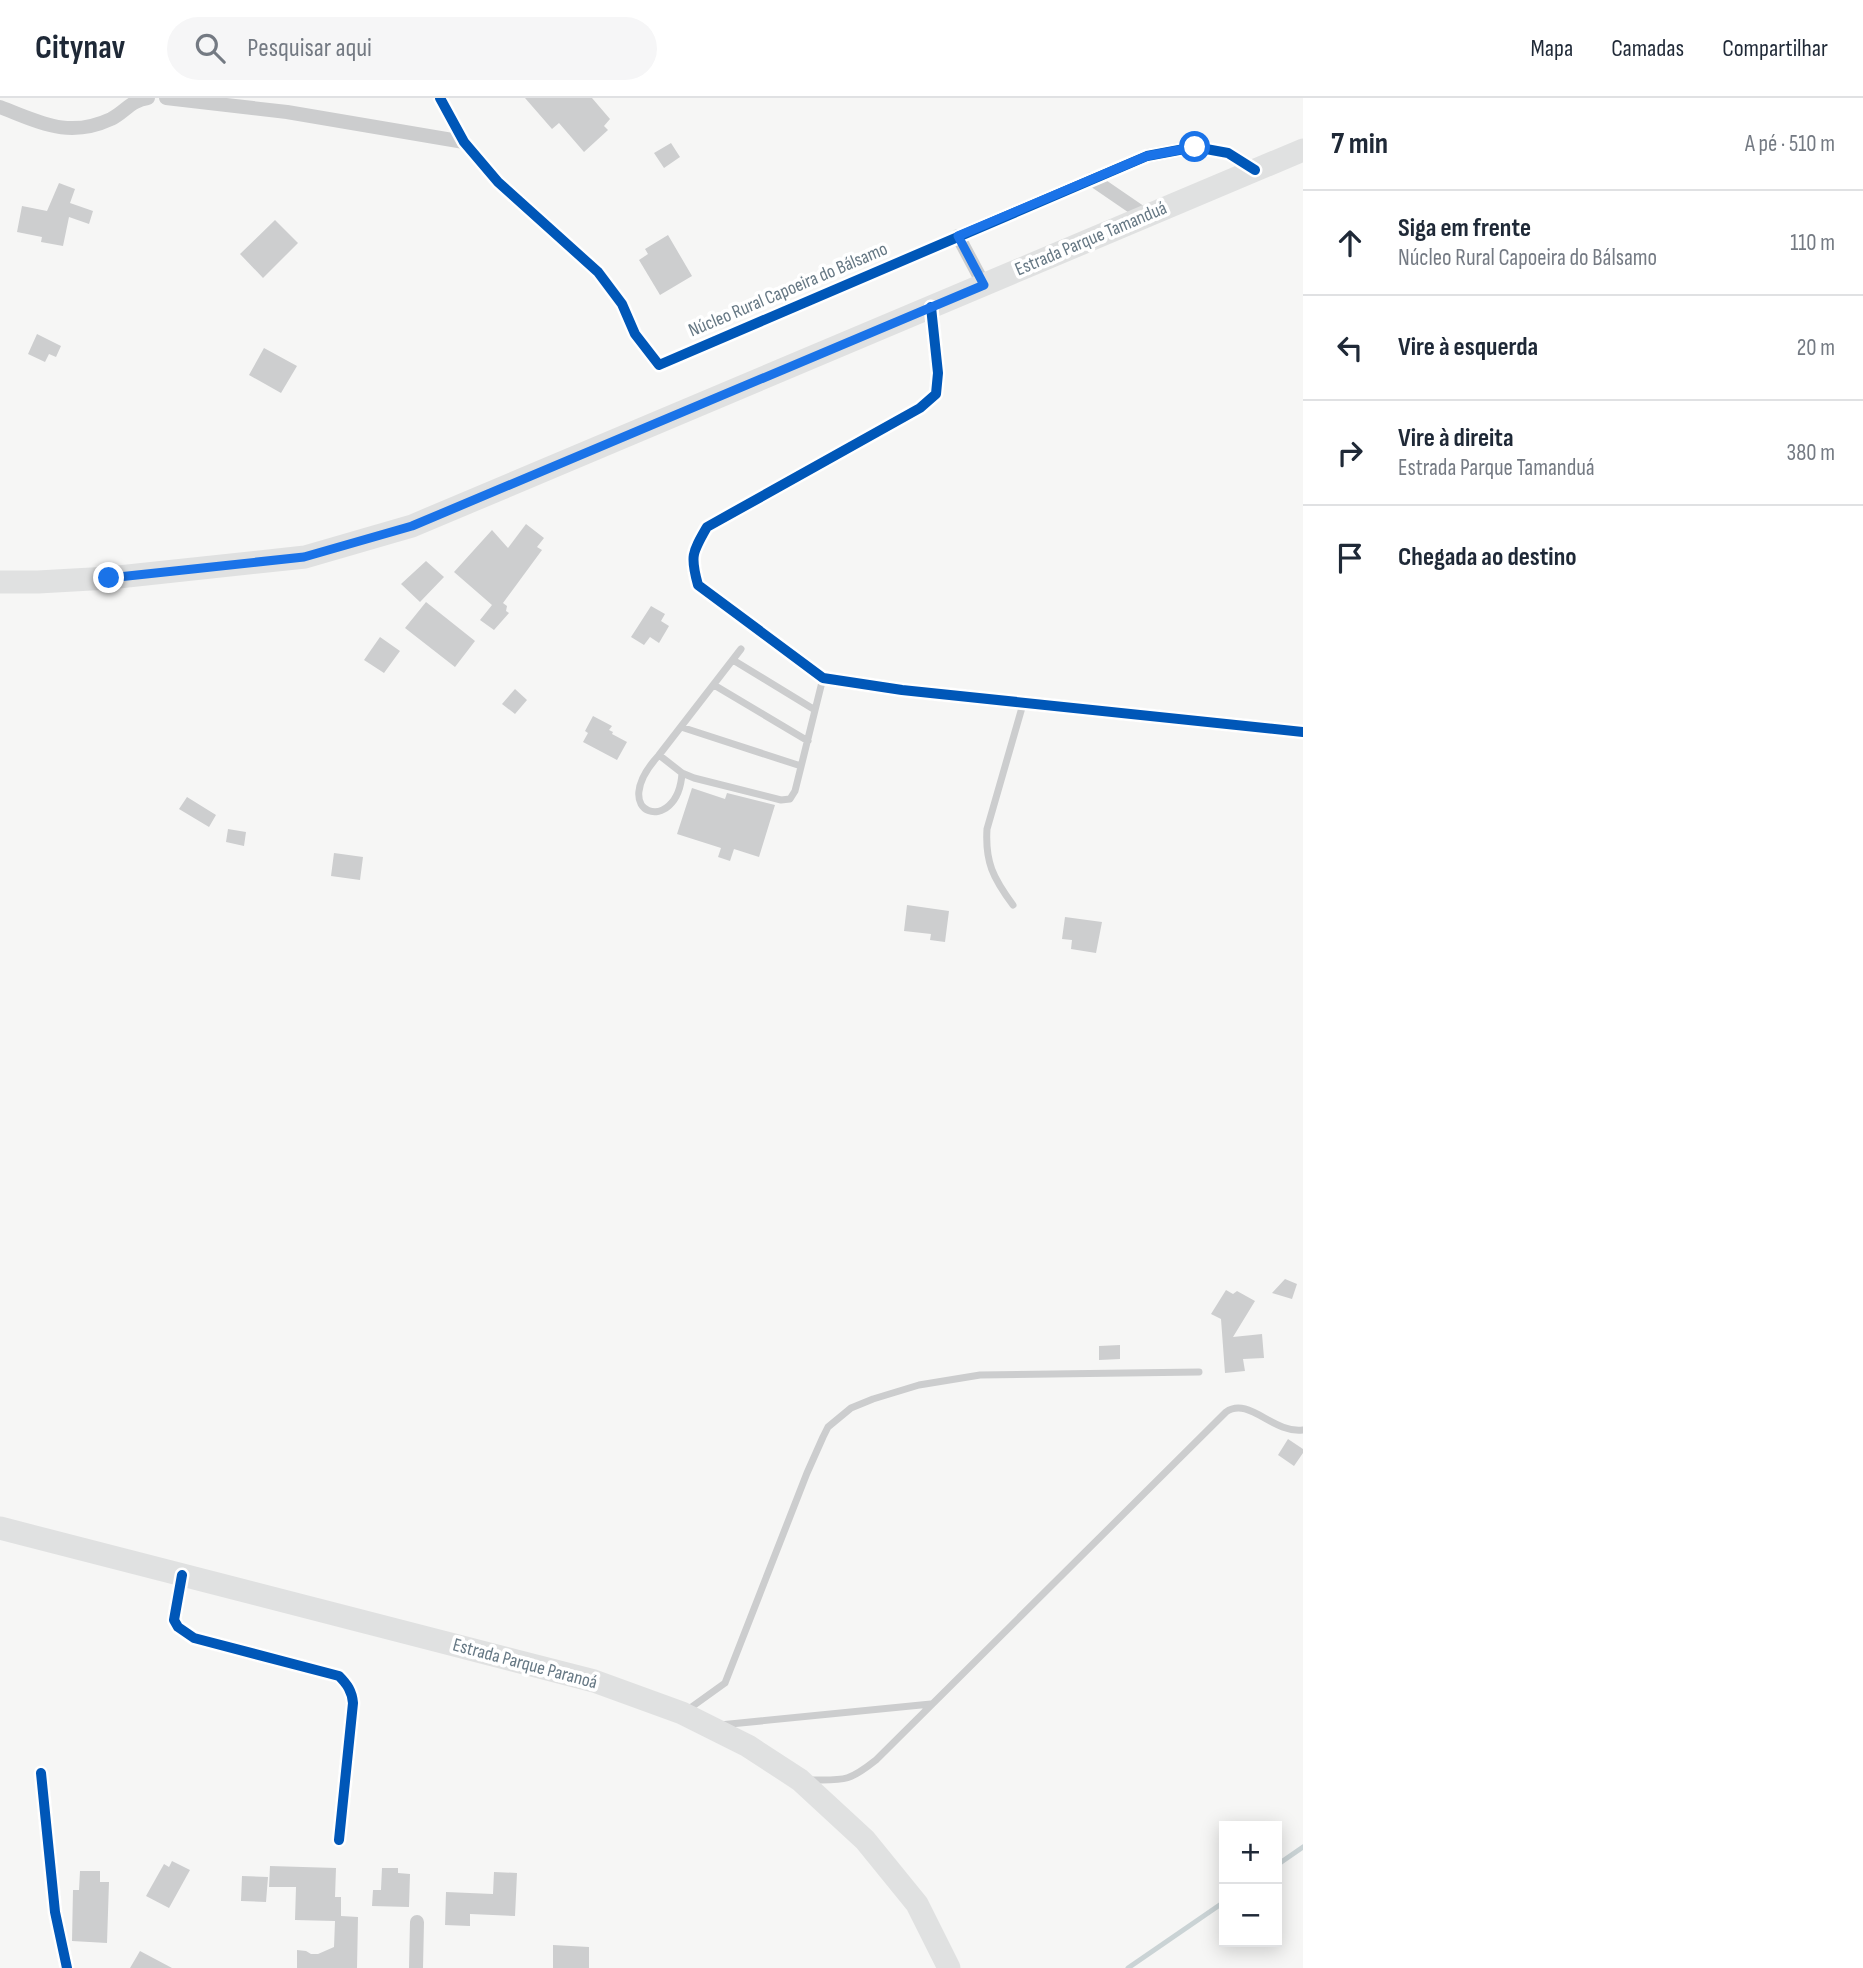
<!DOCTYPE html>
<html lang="pt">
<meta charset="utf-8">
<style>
:root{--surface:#fff;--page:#f6f6f7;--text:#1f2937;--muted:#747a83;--line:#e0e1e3}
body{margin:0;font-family:"Sofia Sans Condensed",sans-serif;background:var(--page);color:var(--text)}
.controls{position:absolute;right:21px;bottom:21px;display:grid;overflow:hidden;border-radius:0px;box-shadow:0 4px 18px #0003}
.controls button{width:63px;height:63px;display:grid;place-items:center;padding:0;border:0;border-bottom:2px solid var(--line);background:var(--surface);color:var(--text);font:35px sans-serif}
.stop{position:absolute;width:21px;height:21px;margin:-16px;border:5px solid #1a73e8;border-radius:50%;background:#fff}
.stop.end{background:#1a73e8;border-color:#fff;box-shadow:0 2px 7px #0008}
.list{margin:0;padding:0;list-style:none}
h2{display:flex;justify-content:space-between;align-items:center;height:91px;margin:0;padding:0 28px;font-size:30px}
h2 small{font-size:23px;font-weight:400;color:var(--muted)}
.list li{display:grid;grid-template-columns:46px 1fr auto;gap:21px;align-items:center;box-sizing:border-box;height:105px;padding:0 28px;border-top:2px solid var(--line)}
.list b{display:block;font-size:26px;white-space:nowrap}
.list p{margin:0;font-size:23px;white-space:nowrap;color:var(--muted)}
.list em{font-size:23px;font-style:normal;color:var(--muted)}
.icon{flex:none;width:38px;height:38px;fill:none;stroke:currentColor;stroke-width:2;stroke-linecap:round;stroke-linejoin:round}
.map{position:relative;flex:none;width:1303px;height:1870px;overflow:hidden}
header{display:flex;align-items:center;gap:42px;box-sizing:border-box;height:98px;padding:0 35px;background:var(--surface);border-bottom:2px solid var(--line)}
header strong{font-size:33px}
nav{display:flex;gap:38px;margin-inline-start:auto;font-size:24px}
.search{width:490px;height:63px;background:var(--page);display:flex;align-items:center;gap:18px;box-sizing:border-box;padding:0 24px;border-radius:38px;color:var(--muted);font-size:26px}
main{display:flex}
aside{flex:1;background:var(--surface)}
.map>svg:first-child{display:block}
</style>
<header>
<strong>Citynav</strong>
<div class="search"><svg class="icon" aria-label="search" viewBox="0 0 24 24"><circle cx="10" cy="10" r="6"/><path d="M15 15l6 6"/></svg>Pesquisar aqui</div>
<nav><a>Mapa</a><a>Camadas</a><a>Compartilhar</a></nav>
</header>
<main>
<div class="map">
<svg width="1303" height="1870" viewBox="0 0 1303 1870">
<rect width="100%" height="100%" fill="#f6f6f5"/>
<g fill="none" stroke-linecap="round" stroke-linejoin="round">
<!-- stream -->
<path stroke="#cad3d5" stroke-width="5" d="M1277 1767 1303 1749
M1128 1870 1224 1804"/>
</g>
<!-- building -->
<path fill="#cdcecf" d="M525 0H592L610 21 604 28 608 32 584 54 559 25 552 31Z
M671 45 680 59 664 70 654 55Z
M59 85 75 91 70 105 93 113 89 126 69 119 63 148 41 144 42 139 17 134 22 108 47 113Z
M275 122 298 145 263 180 240 156Z
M668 137 692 178 660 197 639 162 648 156 645 151Z
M37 236 61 248 56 259 49 256 45 264 28 256Z
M264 250 297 268 281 295 249 277Z
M526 426 544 440 537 449 542 452 503 505 507 508 506 513 509 515 494 532 480 522 492 507 454 474 492 432 508 450Z
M426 463 444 479 420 504 401 486Z
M426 504 475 543 455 569 405 530Z
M651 508 665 516 661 523 669 528 659 545 650 539 644 547 631 539Z
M380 539 400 553 384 575 364 562Z
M515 591 527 602 515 616 502 606Z
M593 618 612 628 609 632 613 634 612 636 627 644 617 662 583 644 588 635 585 633Z
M692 690 725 701 727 695 775 707 759 759 734 751 730 763 718 759 721 750 677 736Z
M187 699 216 717 209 729 179 711Z
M228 731 246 734 244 748 226 744Z
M334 755 363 759 360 782 331 778Z
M907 807 949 813 945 844 930 842 931 836 904 833Z
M1065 819 1102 824 1096 855 1071 851 1072 842 1062 841Z
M1285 1181 1297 1186 1292 1201 1272 1195Z
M1226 1192 1233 1196 1237 1193 1255 1203 1233 1239 1262 1236 1264 1260 1243 1261 1245 1273 1225 1275 1221 1221 1211 1216Z
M1120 1247V1261L1099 1262V1248Z
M1288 1341 1303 1351V1355L1294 1368 1278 1357Z
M172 1763 190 1772 169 1810 146 1798 164 1766 169 1769Z
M270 1768 336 1770 335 1799H341V1818L358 1819 357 1870H297V1852L306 1853 311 1856H318L334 1849 335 1823 295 1822 296 1789H269Z
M382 1770H398V1775L410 1776 409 1809 372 1808 373 1792H381Z
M80 1773H100V1784H109L107 1845 72 1843 73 1792H79Z
M494 1774 517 1775 515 1818 470 1816V1828L445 1827 446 1794 493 1796Z
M242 1778 268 1779 266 1804 241 1803Z
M553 1847 589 1849V1870H553Z
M140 1853 172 1870H130Z"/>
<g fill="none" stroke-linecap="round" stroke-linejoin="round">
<!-- lane -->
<path stroke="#cccdce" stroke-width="7" d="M741 551 659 657 682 675 694 680 781 702 790 701 795 693 823 580
M733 562 815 612
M714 587 808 643
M681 629 801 668
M659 657C604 717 678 739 682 675
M1013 807C993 780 985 764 987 731L1023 606
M686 1613 725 1585 807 1375 823 1339 828 1329 851 1310 873 1301 919 1287 980 1277 1199 1274
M720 1627 931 1606
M807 1682C844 1682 847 1685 876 1662L1226 1314C1249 1298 1273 1336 1303 1332"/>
<!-- street -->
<path stroke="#cccdce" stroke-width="14" d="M166 0 287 14 464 44
M440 0 464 44 498 84 598 174 622 206 635 236 659 267 1147 58 1195 49 1228 55 1255 72
M0 9C40 24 68 41 111 21 125 14 131 2 148 0
M1092 81 1146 118
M958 138 984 187
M931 209 938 275 936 296 920 310 707 429C692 455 690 458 698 487L823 580 902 592 1303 634
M182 1477 174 1522 178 1529 194 1540 339 1578C347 1586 352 1593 353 1605L339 1742
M41 1675 55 1814 67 1870
M416 1870 417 1824"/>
<!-- primary -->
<path stroke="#e0e1e1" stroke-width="23" d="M0 484H38L109 480 305 459 412 428 1303 52
M0 1430 594 1583 682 1615 748 1648 800 1682 865 1742 917 1806 949 1870"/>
<!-- cycleway casing -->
<g stroke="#fff" stroke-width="15">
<path id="cycleway" d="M440 0 464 44 498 84 598 174 622 206 635 236 659 267 1147 58 1195 49 1228 55 1255 72
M931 209 938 275 936 296 920 310 707 429C692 455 690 458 698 487L823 580 902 592 1303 634
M182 1477 174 1522 178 1529 194 1540 339 1578C347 1586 352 1593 353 1605L339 1742
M41 1675 55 1814 67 1870"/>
</g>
<!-- cycleway -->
<use href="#cycleway" stroke="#0057b8" stroke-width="10"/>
</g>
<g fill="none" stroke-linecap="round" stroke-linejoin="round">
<!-- route -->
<path stroke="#1a73e8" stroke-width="9" d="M109 480 304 459 412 428 984 187 958 138 1147 58 1195 49"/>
</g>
<g text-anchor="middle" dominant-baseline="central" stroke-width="7" stroke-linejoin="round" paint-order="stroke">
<!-- street labels -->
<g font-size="19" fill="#667884" stroke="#fff">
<text transform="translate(1091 141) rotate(-23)">Estrada Parque Tamanduá</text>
<text transform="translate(788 192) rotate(-23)">Núcleo Rural Capoeira do Bálsamo</text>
<text transform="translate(525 1566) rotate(15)">Estrada Parque Paranoá</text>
</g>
</g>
</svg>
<div class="controls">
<button>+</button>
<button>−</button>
</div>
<div class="stop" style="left:1195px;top:49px"></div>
<div class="stop end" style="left:109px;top:480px"></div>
</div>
<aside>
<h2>7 min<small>A pé · 510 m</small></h2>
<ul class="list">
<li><svg class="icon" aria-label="ahead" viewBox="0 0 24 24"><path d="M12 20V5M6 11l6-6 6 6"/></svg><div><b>Siga em frente</b><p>Núcleo Rural Capoeira do Bálsamo</p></div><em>110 m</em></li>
<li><svg class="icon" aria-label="left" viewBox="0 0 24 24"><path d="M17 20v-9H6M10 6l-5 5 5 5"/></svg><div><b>Vire à esquerda</b></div><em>20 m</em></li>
<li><svg class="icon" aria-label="right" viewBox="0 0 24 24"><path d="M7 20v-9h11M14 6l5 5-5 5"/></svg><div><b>Vire à direita</b><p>Estrada Parque Tamanduá</p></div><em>380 m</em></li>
<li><svg class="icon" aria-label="arrive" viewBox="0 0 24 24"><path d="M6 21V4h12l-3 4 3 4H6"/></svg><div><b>Chegada ao destino</b></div></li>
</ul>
</aside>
</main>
